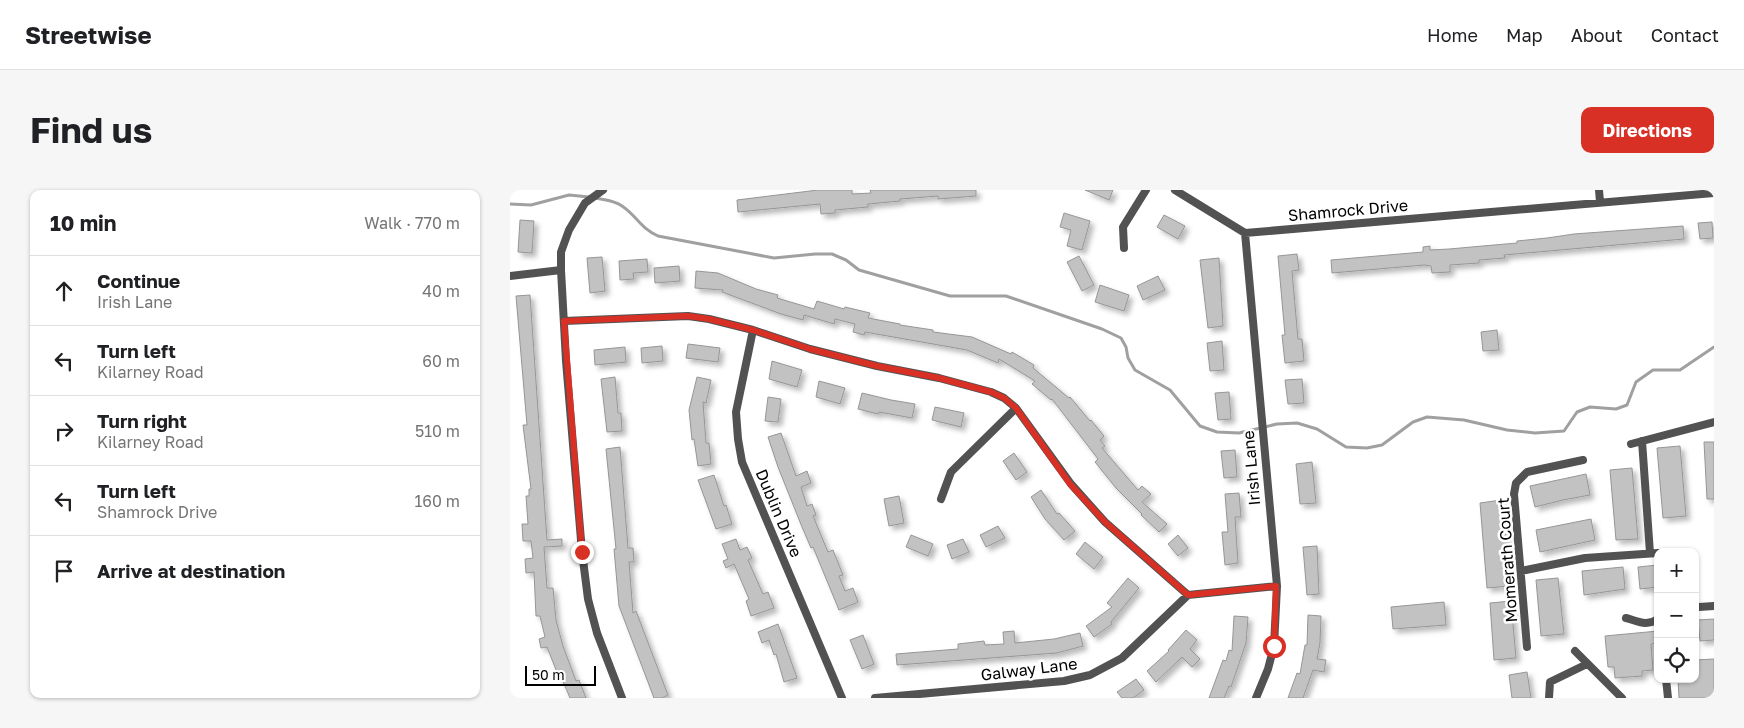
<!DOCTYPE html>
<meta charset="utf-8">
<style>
:root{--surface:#fff;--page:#f6f6f6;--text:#202124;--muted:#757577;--line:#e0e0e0;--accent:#d93025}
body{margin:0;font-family:"Golos Text",sans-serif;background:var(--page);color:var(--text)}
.controls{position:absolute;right:15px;bottom:15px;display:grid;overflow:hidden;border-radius:10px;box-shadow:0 1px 4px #0004}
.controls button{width:45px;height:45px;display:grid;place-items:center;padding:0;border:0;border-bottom:1px solid var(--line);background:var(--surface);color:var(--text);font:25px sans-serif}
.scale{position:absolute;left:15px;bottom:12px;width:71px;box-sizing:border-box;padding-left:5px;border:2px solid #000;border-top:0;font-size:14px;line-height:18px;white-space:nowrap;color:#000;-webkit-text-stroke:4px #fff;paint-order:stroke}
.stop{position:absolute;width:15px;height:15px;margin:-11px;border:4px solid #d93025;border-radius:50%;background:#fff}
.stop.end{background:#d93025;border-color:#fff;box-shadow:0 1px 5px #0008}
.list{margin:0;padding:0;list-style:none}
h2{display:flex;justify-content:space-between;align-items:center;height:65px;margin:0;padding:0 20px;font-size:21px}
h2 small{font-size:16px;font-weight:400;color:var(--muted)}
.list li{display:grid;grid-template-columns:32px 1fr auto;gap:15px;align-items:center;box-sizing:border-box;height:70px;padding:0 20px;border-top:1px solid var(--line)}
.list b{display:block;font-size:19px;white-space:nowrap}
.list p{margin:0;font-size:16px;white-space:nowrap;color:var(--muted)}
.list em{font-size:16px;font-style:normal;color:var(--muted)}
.icon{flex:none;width:28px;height:28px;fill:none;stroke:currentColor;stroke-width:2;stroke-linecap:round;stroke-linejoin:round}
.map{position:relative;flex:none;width:1204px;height:508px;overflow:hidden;border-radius:10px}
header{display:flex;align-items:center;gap:30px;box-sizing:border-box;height:70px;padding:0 25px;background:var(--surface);border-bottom:1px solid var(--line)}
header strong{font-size:24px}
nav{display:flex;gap:28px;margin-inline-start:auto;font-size:18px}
.intro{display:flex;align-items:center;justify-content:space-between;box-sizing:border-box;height:120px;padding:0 30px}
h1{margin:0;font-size:35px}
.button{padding:12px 22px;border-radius:10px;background:var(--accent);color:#fff;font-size:18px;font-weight:700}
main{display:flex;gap:30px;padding:0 30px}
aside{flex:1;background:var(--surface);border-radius:10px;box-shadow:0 1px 4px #0004}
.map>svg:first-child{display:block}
</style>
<header>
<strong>Streetwise</strong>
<nav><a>Home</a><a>Map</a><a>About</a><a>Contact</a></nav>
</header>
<div class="intro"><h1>Find us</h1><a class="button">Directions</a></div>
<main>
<aside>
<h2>10 min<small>Walk · 770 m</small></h2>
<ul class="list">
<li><svg class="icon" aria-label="ahead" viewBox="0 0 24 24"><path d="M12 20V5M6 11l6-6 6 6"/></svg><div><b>Continue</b><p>Irish Lane</p></div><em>40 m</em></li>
<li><svg class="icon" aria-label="left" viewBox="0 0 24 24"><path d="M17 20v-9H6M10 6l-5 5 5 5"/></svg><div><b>Turn left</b><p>Kilarney Road</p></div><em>60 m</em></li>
<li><svg class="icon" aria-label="right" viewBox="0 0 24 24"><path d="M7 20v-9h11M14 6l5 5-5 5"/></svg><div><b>Turn right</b><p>Kilarney Road</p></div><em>510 m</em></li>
<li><svg class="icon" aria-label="left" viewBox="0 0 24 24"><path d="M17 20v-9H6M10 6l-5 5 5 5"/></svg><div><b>Turn left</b><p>Shamrock Drive</p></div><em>160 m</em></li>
<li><svg class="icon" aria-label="arrive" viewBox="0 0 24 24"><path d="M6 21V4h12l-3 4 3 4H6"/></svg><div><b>Arrive at destination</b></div></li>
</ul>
</aside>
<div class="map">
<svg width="1204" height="508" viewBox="0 0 1204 508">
<defs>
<filter id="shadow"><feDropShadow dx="4" dy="4" stdDeviation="2.5" flood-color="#0004"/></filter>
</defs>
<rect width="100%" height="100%" fill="#fff"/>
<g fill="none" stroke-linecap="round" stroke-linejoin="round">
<!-- stream -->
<path stroke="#a0a0a0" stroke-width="3" d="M85 8C94 10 104 10 112 16 127 26 129 37 148 46L264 68 305 64H322L336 70 349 80 440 106H496L592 139 611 148 616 157 618 168 625 180 660 200 690 236 707 242 729 243 767 234 787 233 807 239 836 257 857 258 872 255 903 232 917 227 954 230 997 240 1025 243 1054 241 1067 222 1080 217 1106 219 1117 215 1126 192 1143 180H1170L1204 157
M0 14 21 15 59 5 79 7"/>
</g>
<!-- building -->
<path fill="#c2c2c2" stroke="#969696" filter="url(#shadow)" d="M308 0H342V4L361 3 360 0H466V6L428 9V6L390 9V11L358 14V17L325 20V23L311 24 310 14 228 22 227 10Z
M575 0H603L599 10Z
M554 23 580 31 572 60 557 56 561 40 550 37Z
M654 25 675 36 668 49 647 37Z
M10 30 24 31 22 63 8 62Z
M1202 32 1203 48 1190 49 1188 33Z
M1173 36 1174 49 994 65 995 68 969 70V73L940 75V82L922 83 921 76 914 75 822 83 821 70 913 62V57L920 56V60L939 59 1007 53V51L1037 48 1064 44Z
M787 64 789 80 782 81 788 149H792L794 171 775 173 772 145H775L768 66Z
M569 66 584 95 572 101 557 72Z
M92 67 95 101 80 103 77 68Z
M709 68 713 136 698 138 690 70Z
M137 69 138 82 123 83 124 89 110 90 109 71Z
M169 76 170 91 145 93 144 78Z
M186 81 208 83 246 99 268 105 267 108 304 119 307 111 334 119 335 117 360 123 358 128 390 134V135L423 140V142L462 147 501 164 502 162 524 175 523 178 559 208 560 207 580 231 581 230 594 246 590 250 595 256 592 258 628 300 632 296 641 304 632 312 657 334 649 342 631 325 632 324 606 298 585 272 588 269 542 209 541 210 522 194 525 191 489 169 488 173 457 160 355 142 354 145 343 142 345 134 325 129 324 134 294 125 293 130 271 124 212 102 213 100 185 98Z
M648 86 655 100 633 110 627 96Z
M590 95 619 105 614 121 585 112Z
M20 105 37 350 52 349V356L34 357 37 398H43L46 430 53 456 66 491 69 490 76 508H60L52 489 50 490 37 457 31 458 29 449 35 447 30 426H26L24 382 16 383 15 369 23 368 21 351H13L12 334H18L16 306H19V299H21L13 235H17L6 106Z
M987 140 989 160 973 161 971 142Z
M712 151 714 180 700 181 697 153Z
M178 154 210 158 208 172 176 168Z
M152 156 153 171 132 173 131 158Z
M115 157 116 172 85 175 84 160Z
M262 171 292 180 287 197 259 189Z
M105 187 108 223H111L112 241 97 242 91 189Z
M187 187 201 190 196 213 193 212 196 253H199L201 274 188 276 184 249 182 250 179 220Z
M792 189 794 213 778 214 775 190Z
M309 191 335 198 330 214 306 207Z
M719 202 721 229 708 230 705 203Z
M352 203 381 210 405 214 402 228 369 222 368 224 348 219Z
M258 207 271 209 268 232 255 231Z
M425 217 454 223 451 237 422 230Z
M271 243 286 286 297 281 301 293 291 297 297 316 302 314 306 325 303 326 318 362 323 360 333 385 329 386 335 401 343 398 348 412 329 420 303 357 301 358 292 337 268 277 258 247Z
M1194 252H1204V309H1197Z
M1170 256 1176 326 1153 328 1147 258Z
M110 257 118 358H123L124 372H119L123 423 126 421 158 505 152 508H144L109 416 104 359H106L96 259Z
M725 260 727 287 714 288 711 261Z
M504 263 517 282 506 290 493 271Z
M802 272 806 313 790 314 786 274Z
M1122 278 1128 349 1106 350 1100 280Z
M1076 284 1080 305 1053 310 1025 317 1020 296Z
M204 285 214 316 216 315 222 334 206 339 188 290Z
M531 300 547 324 549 323 565 341 554 350 535 329 521 307Z
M729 303 731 327H725L728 373 715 375 712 342H718L715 304Z
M389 306 394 333 379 336 374 309Z
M991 310 995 340 999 396 977 398 970 313Z
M1081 329 1085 350 1030 362 1026 340Z
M488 336 495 348 476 357 470 345Z
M401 345 423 354 418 366 396 357Z
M668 345 678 358 668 366 658 354Z
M226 349 230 360 237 357 242 368 238 370 253 404 258 402 264 418 241 426 236 411 239 409 224 374 216 378 213 371 218 369 212 354Z
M453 349 459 362 442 369 437 355Z
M575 352 593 367 584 379 566 364Z
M807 356 809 404 797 405 793 357Z
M1148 375V397L1130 399 1128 377Z
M1113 377 1115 399 1074 405 1072 381Z
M618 388 629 398 601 432 602 434 584 447 576 436 602 417 597 413Z
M1048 388 1054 444 1031 446 1026 390Z
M1001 411 1006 468 984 470 980 413Z
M934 412 936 435 883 439 881 417Z
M798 425 811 426 810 453 807 469 816 470 814 482 803 480 793 508H778L787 483 790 484 795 455H797Z
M724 426 738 427 736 453 721 497 719 496 714 508H699L713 470 716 471 719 460 722 461Z
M1204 429V450L1190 451 1188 430Z
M268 434 287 488 274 492 266 464 264 465 259 450 252 453 248 442Z
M676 440 687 450 680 459 690 469 682 477 672 467 646 492 637 481 659 461 658 460Z
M504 441 505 453 544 449 570 443 573 456 547 463 387 475 386 464 448 459V454L474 451 475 455 494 454 493 442Z
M1148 441V453L1141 454 1143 480 1132 481V486L1105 488 1104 477H1098L1095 446Z
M353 445 364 474 352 479 340 450Z
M1204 469V508H1169L1168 489H1185V470Z
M1017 482 1021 508H1002L999 485Z
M626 489 634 500 623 508H612L607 502Z"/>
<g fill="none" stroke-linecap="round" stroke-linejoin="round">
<!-- minor -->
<path stroke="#525252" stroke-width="8" d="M93 0 75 13 59 40 51 62V80L56 171 72 362 78 409 87 443 112 508
M665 0 735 43 1204 3
M1089 0 1090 12
M735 43 767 396 764 456 758 479 746 508
M614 58 613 37 636 0
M0 86 51 80
M54 131 178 126 199 129 243 140 300 159 367 176 429 188 481 202 494 208 506 218 561 294 595 332 678 405 767 396
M243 140 226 222 228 249 232 272 332 508
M1132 251 1140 363
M1121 254 1204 232
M431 309 441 282 506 218
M1011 381 1075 368 1148 363
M1189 417 1204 416
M1116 428C1128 431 1136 437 1148 429
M1017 457 1004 304 1006 293 1017 282 1073 270
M1065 461 1112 508
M1156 489 1158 508
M365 508 554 491 580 485 612 468 678 405
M1039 508 1040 492 1077 474"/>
</g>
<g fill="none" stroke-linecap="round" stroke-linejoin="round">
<!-- route -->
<path stroke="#d93025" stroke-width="6" d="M72 362 54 131 178 126 199 129 243 140 300 159 367 176 429 188 481 202 494 208 506 218 560 294 595 332 678 405 766 396 764 456"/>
</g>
<g text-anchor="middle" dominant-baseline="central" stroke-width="5" stroke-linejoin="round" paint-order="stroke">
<!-- street labels -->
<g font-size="16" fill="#000" stroke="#fff">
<text transform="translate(838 20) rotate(-5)">Shamrock Drive</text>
<text transform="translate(741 278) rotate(-95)">Irish Lane</text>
<text transform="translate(269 323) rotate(67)">Dublin Drive</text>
<text transform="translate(997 370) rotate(-94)">Momerath Court</text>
<text transform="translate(519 479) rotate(-7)">Galway Lane</text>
</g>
</g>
</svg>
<div class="controls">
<button>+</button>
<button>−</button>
<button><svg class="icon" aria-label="locate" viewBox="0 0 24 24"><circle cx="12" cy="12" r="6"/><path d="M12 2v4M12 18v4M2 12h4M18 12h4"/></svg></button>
</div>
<div class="scale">50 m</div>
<div class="stop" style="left:764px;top:456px"></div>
<div class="stop end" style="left:72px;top:362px"></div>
</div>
</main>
